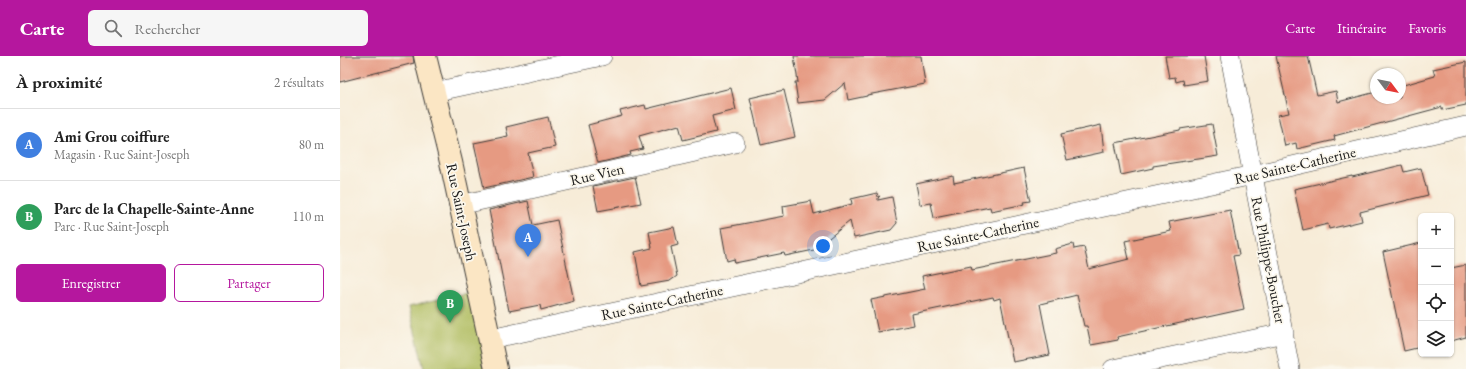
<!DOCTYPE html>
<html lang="fr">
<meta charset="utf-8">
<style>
:root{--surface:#fff;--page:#f6f6f6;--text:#222;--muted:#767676;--line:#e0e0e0;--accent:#b5179e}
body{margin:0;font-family:"EB Garamond",serif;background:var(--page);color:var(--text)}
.controls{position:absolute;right:12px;bottom:12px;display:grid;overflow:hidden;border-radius:6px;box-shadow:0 1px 3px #0004}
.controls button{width:36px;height:36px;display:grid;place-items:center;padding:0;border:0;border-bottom:1px solid var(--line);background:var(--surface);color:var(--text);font:20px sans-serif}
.compass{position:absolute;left:1030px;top:12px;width:36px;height:36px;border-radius:50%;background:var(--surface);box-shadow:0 1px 3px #0004;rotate:122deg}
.you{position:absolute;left:483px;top:190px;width:14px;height:14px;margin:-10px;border:3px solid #fff;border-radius:50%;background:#1a73e8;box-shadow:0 0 0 6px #1a73e833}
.badge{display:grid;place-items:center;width:26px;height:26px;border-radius:50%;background:var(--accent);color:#fff;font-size:13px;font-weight:700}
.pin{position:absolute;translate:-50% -33px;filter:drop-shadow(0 1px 2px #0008)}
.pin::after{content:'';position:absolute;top:21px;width:14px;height:12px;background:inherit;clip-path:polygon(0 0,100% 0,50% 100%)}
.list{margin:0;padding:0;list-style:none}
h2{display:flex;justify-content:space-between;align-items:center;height:52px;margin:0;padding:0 16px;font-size:17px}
h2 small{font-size:13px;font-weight:400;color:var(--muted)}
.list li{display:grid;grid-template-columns:26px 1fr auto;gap:12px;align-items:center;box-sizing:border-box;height:72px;padding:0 16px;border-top:1px solid var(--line)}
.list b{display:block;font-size:15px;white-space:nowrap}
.list p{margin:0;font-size:13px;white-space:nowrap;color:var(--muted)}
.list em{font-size:13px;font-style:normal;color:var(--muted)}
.actions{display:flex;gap:8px;padding:12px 16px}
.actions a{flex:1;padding:9px 0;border:1px solid var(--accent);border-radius:6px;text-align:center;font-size:14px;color:var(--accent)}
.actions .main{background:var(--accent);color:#fff}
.icon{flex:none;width:22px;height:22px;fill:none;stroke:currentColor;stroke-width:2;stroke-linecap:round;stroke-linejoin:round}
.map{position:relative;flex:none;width:1126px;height:313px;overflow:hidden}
header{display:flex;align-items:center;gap:24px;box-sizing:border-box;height:56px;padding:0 20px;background:var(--accent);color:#fff}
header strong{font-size:19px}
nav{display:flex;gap:22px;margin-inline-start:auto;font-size:14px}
.search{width:280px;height:36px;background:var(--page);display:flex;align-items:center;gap:10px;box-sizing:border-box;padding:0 14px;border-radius:6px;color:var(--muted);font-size:15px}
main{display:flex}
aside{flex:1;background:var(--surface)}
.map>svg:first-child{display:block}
</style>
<header>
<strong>Carte</strong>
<div class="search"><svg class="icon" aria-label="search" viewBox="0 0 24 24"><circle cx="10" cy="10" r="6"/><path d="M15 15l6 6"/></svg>Rechercher</div>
<nav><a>Carte</a><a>Itinéraire</a><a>Favoris</a></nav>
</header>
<main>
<aside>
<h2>À proximité<small>2 résultats</small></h2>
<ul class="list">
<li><span class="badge" style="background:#3f7fe0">A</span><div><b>Ami Grou coiffure</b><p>Magasin · Rue Saint-Joseph</p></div><em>80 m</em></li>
<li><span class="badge" style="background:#2e9e5b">B</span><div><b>Parc de la Chapelle-Sainte-Anne</b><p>Parc · Rue Saint-Joseph</p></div><em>110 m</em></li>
</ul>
<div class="actions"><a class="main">Enregistrer</a><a>Partager</a></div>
</aside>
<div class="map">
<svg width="1126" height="313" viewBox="0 0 1126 313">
<rect width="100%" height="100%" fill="#fbf7ec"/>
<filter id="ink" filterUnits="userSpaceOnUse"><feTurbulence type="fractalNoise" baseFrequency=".025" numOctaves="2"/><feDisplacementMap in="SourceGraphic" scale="8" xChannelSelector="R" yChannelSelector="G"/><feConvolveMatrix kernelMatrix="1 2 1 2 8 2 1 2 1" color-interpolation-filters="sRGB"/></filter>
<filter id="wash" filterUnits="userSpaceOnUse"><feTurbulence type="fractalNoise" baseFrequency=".012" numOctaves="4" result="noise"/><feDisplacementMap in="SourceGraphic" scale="16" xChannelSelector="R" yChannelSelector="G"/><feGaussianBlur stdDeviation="0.9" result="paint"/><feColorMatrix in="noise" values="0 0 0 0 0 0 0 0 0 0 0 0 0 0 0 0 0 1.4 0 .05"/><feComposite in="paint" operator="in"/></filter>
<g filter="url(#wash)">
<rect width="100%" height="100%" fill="#f7ecd8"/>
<!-- green -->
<path fill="#aebb5d" stroke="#656c3c" d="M139 234 156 313H84L69 251Z"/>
<g id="blocks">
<!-- building -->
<path fill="#e69a82" d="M0 0H73L74 7 0 26Z
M454 0H581L585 28 527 39V40L508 44 505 27 485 44 458 47 455 26H458Z
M825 0H864L868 25 844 29 843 24 836 26 835 21 829 22Z
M936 0H968L977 39 996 35 998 46 1036 36V42H1060V30L1095 20 1093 13 1126 6V49L1102 54V51L994 80 995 84 957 93 956 87 945 90 938 59 949 57Z
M391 32 396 54 372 60 376 76 343 84 339 69 299 80 303 93 290 96 291 99 258 107 248 69 282 60 280 55 305 49 306 53Z
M444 34 455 81 421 89 410 42Z
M208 61 215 91 188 97 193 121 144 132 134 87 168 80 166 71Z
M872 68 878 100 813 110V112L781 119 775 87 840 74V73Z
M761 69 764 96 727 104 721 78Z
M1062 109 1064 116 1081 112 1088 139 1020 156 1022 165 989 173 988 168 963 174 954 133 1012 120V121Z
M684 112 691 145 684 146 685 148 651 155 650 151 594 162 591 147 580 149 576 128 613 120 614 127Z
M295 121 301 147 258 155 253 130Z
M537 137 538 141 540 140 538 142V144L552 141 557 167 551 174 514 182 510 165 474 194 445 200 444 197 395 207 394 203 387 205 381 172 444 160 443 150 471 145 474 158 512 148 511 143Z
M188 145 193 169 217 164 234 245 201 254 200 249 169 255 149 154Z
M890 154 899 199 893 200 904 253 777 281 778 284 751 289 747 270H744L737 239 700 248 710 299 673 306 660 242 654 244 653 241 572 258 574 269 538 276 531 244 585 233 582 220 631 210 632 214 716 197 715 193 733 188 734 193 744 191 749 213 789 203 785 185 831 175 829 166Z
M334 171 338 189 331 191 337 220 330 225 301 230 295 196 312 192 309 176Z
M1081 187V291L1064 295 1043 196Z
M1126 209V281L1111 285V212Z"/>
</g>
</g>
<g filter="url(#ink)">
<use href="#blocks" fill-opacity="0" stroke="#3d3b38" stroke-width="1"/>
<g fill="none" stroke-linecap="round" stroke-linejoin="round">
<!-- street casing -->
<g stroke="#3d3b38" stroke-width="20">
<path id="street" d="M890 0 950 313
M94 36 262 0
M120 149 395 87
M150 283 913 119 1126 70
M773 313 944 277"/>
</g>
<!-- secondary casing -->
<g stroke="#3d3b38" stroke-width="24">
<path id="secondary" d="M85 0 111 106 156 313"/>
</g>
<!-- street -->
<use href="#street" stroke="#fff" stroke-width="19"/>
<!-- secondary -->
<use href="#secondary" stroke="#fbe6c4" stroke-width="22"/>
</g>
</g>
<g text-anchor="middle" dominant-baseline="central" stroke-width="3.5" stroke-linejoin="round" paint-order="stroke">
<!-- street labels -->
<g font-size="15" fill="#1c1c1c" stroke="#fbf7ec">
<text transform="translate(955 109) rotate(-13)">Rue Sainte-Catherine</text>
<text transform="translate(257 118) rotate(-13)">Rue Vien</text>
<text transform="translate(122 156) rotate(78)">Rue Saint-Joseph</text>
<text transform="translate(638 178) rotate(-12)">Rue Sainte-Catherine</text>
<text transform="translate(929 204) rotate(79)">Rue Philippe-Boucher</text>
<text transform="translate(322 246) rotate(-12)">Rue Sainte-Catherine</text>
</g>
</g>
</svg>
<div class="controls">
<button>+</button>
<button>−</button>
<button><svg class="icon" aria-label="locate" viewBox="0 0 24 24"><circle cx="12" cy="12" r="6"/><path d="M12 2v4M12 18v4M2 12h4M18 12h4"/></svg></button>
<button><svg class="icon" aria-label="layers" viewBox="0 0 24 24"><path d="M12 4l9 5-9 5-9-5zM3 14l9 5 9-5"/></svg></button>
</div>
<svg class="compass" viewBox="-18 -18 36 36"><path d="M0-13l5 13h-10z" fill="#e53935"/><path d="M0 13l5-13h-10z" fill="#767676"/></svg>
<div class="you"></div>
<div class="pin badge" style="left:188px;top:201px;background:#3f7fe0">A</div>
<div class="pin badge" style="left:110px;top:267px;background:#2e9e5b">B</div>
</div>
</main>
